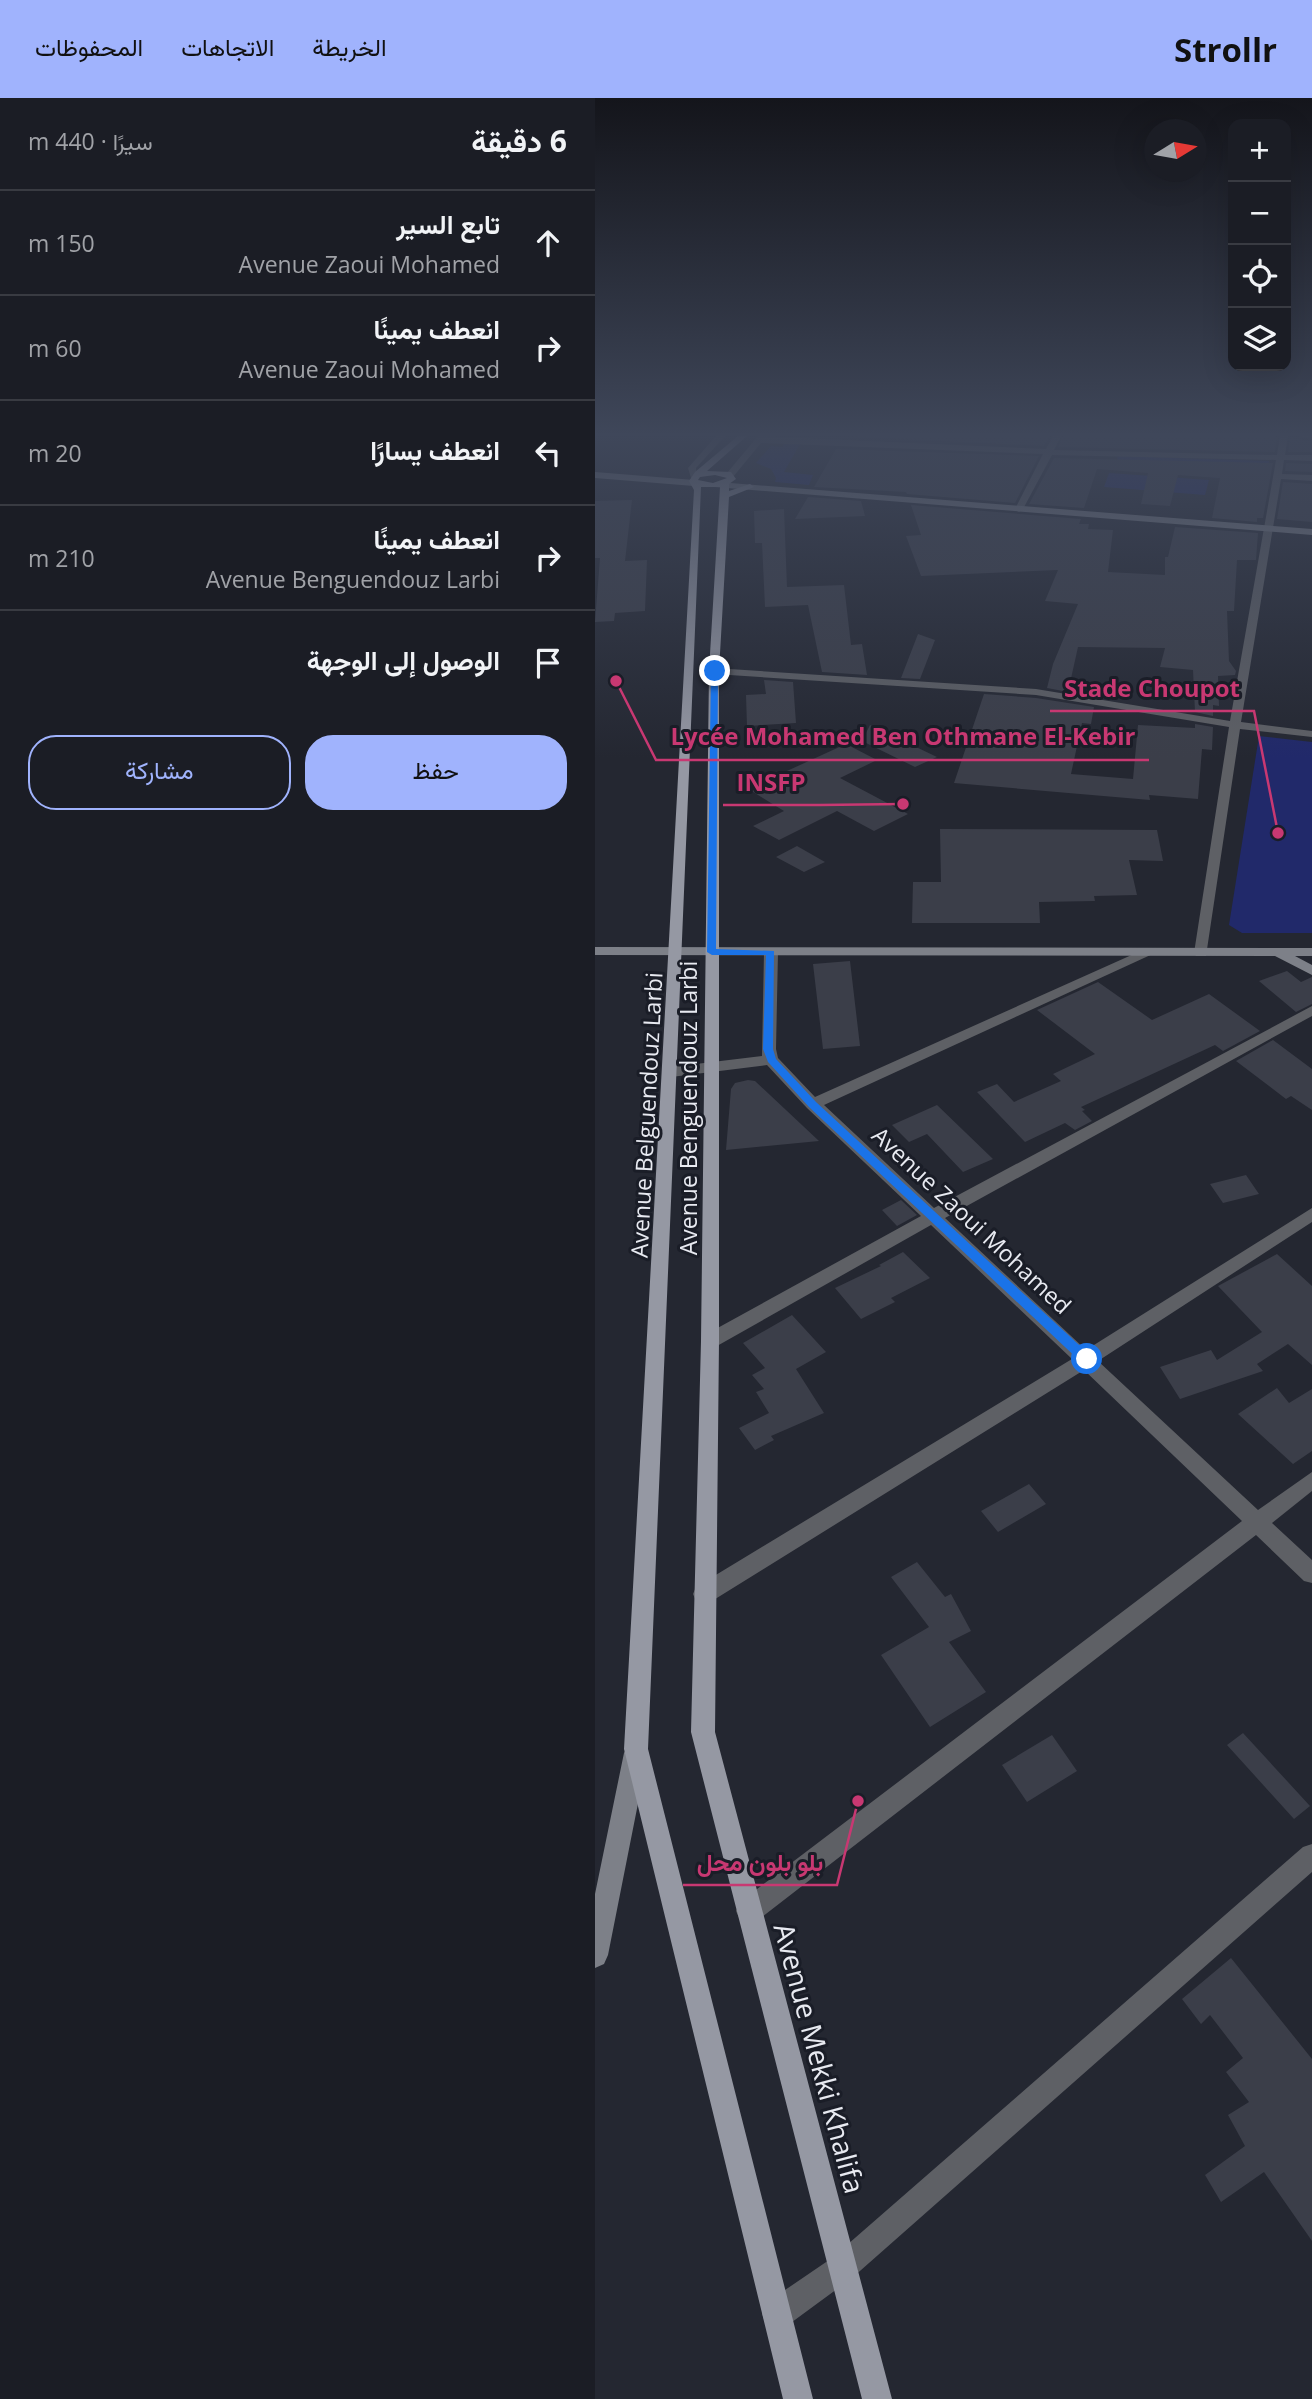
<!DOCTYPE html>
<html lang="ar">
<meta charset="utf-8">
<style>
:root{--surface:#1b1d25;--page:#24262d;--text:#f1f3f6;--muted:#a0a2a7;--line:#393b42;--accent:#a0b3fd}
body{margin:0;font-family:"Open Sans",Vazirmatn,sans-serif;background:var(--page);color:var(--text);direction:rtl}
.controls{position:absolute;right:21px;top:21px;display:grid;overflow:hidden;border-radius:14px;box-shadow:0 7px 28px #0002}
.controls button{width:63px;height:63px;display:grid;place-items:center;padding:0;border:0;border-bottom:2px solid var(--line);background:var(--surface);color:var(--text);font:35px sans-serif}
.compass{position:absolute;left:549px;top:21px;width:63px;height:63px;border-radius:50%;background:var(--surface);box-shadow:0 7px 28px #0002;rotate:79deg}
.stop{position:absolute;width:21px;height:21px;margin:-16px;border:5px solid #1a73e8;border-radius:50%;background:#fff}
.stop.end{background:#1a73e8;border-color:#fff;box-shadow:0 2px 7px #0008}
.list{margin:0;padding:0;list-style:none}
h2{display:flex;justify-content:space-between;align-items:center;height:91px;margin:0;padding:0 28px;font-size:30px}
h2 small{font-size:23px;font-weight:400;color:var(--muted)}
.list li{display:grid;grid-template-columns:46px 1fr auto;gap:21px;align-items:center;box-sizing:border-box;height:105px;padding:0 28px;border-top:2px solid var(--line)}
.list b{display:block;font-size:26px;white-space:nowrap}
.list p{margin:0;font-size:23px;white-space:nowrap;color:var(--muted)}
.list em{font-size:23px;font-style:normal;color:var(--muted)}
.actions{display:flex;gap:14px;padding:21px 28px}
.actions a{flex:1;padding:16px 0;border:2px solid var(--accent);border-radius:28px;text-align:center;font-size:24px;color:var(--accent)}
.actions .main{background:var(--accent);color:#111}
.icon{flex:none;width:38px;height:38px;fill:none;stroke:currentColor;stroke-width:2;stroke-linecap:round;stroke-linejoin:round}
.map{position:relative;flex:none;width:717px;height:2301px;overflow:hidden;direction:ltr}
header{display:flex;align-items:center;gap:42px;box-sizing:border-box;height:98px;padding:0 35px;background:var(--accent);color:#111}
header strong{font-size:33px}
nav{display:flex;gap:38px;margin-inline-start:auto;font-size:24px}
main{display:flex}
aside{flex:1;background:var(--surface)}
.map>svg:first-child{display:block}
</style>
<header>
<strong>Strollr</strong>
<nav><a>الخريطة</a><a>الاتجاهات</a><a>المحفوظات</a></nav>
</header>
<main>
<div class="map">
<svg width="717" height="2301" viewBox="0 0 717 2301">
<rect width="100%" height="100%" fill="#242731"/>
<!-- green -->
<path fill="#21296a" d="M189 346H205L189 374 218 377 214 387 180 384 181 380 176 371 161 365 176 348 187 349Z
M523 358 674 363 671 383 614 379 616 369 522 362Z
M514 375 614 382 610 397 509 389Z
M664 638 717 644V835H647L634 827Z"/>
<!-- building -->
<path fill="#3b3e49" d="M249 338H455L449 348Z
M468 338H680L682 339 680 354 463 349Z
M695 340 717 343V354H693Z
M241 351 444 358 420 405 312 396 311 394 219 389Z
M459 360 678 365 668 420H662V424L617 420 625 380 583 377 575 408 546 406 553 375 502 371 489 410 434 406Z
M691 365 717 366V374L690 373Z
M688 384 717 386V424L682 421Z
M213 399 266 403 270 418 200 421Z
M37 402 30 463 52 462 50 513 20 515 19 523 0 524 5 460H0V403Z
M316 407 486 421 484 426H494L493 431 518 432 513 474 570 477V459H573L580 429 663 435 661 462H642L639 513H632L634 563 641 573 640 577 623 578 624 608 618 607V618L600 614 598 572 565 569 570 550 483 549 473 594 452 590 458 566 483 506 450 503 463 472 326 478 311 438 326 437Z
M189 411 192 489 249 487 256 547 267 546 272 577 227 574 213 507 170 509 167 445H160L159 413Z
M323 536 340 542 325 581 306 580Z
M169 582 198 584 201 625 152 628 151 597 171 596Z
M389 596 441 600 499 609 496 626 487 625 476 676 538 681 543 627 600 630V626L618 629 617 652 607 651 603 701 554 697 555 702 359 685Z
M275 627 342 659 320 669 267 643Z
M251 646 282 662 245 680 313 716 279 733 242 713 184 742 158 728 189 713 155 692 172 685 170 683Z
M345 731 562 732 568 763 534 762 542 797 499 798 500 803 444 804 445 825H317L318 784H346Z
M202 748 230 764 209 774 181 759Z
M255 863 265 948 228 951 218 866Z
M692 873 706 884 717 879V906L701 914 664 883Z
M503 884 557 922 614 896 665 933 628 953 620 947 486 1009 490 1012 487 1013 497 1023 480 1032 470 1025 430 1044 382 994 402 986 419 1004 466 983 458 976 500 956 442 912Z
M678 942 717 971V1012L696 998 691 1001 641 963Z
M153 982 160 983 224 1043 131 1052 136 991 140 985Z
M342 1007 398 1061 368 1074 332 1036 314 1044 297 1027Z
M651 1077 664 1096 628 1105 615 1086Z
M306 1102 322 1117 302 1128 287 1112Z
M308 1154 335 1180 296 1200 300 1204 266 1221 240 1190 286 1168 284 1167Z
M682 1156 717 1188V1267L693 1246 662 1266 668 1273 585 1301 565 1269 616 1252 622 1262 667 1234 623 1188Z
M197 1217 231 1254 201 1271 229 1315 176 1338 179 1342 160 1352 144 1330 174 1315 161 1294 169 1291 157 1277 170 1270 148 1245Z
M682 1290 694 1305 717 1291V1353L698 1366 643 1316Z
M434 1386 451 1406 403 1434 386 1413Z
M322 1464 350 1499 356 1496 376 1533 354 1544 391 1594 335 1629 286 1557 334 1529 296 1479Z
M648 1635 715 1708 699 1721 632 1647Z
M457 1637 482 1673 432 1704 407 1667Z
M636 1860 717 1961V2143L669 2074 626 2104 610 2077 650 2048 633 2017 654 2004 631 1974 648 1960 615 1917 606 1926 587 1901Z"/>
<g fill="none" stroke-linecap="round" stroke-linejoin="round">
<!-- street -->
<path fill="#5e6065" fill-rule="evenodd" d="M121 338H130L101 370 102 380H96L93 370Z
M163 338 451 351 458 338H466L459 352 682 357 685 338H693L690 357H717V363L689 362 687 376 717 377V383L686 381 646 624 717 633V639L645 631 611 858H601L599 855 634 629 441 597 119 576 114 573 119 570 441 591 635 623 681 362 457 357 428 411 424 414 420 411 448 356 166 345 138 379H132V375Z
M704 338H717V341Z
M176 850 183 854 181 951 183 960 220 999 550 851H560L562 854 229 1007 339 1110 717 908V918L350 1120 491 1252 717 1110V1124L503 1263 663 1412 717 1374V1393L677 1425 717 1462V1485L709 1483 661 1437 163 1822 154 1826 145 1822 141 1813 145 1804 647 1423 489 1272 117 1503 109 1505 101 1503 98 1496 101 1489 477 1261 336 1127 122 1248H108L106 1243 108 1238 326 1118 212 1010 172 967 76 979 68 974 76 969 167 958 169 854Z
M717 1746V1774L257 2180 193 2227 182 2231 171 2227 167 2216 171 2205 237 2160 708 1749Z"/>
<!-- secondary -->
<path fill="#7d8088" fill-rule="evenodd" d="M0 374 99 382 103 385 99 388 0 380Z
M123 384 717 431V437L120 389Z
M0 849 717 850V858H700L717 867V877L680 858 0 857Z
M41 1644 49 1647 53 1655 13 1857 9 1866 0 1870V1796L29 1655 33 1647Z"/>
<!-- primary -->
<path fill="#9598a3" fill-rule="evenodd" d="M143 338H152L112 373 136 374 141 381 134 386V393L155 386 159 389 134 399 124 573V1243L120 1634 297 2301H267L96 1634 106 1243 114 573 125 389H106L53 1651 218 2301H188L29 1651 99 392 94 383 100 374ZM120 377 132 380 118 385 103 382 105 379Z"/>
</g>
<!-- sky -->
<linearGradient id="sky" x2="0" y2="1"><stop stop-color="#14151b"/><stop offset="0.51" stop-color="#3f475a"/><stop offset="1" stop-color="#3f475a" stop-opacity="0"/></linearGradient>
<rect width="717" height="660" fill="url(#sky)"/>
<!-- route -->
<path fill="#1a73e8" d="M120 571 123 573 121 851 179 853 178 951 181 961 221 1004 496 1258V1265H487L214 1009 173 964 168 951 171 857H117L112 854 116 573Z"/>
<g text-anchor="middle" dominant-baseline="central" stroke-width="6" stroke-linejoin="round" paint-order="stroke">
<!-- street labels -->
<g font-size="23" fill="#e8eaf1" stroke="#1a1d27">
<text transform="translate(93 1010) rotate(-90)">Avenue Benguendouz Larbi</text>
<text transform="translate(51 1017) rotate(-87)">Avenue Belguendouz Larbi</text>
<text transform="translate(377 1122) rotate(43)">Avenue Zaoui Mohamed</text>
</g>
<!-- near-street labels -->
<g font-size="28" fill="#e8eaf1" stroke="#1a1d27">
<text transform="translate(225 1960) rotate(75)">Avenue Mekki Khalifa</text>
</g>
</g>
<!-- callouts -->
<path fill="none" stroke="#c83872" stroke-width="2.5" d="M683 735L659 613H455M21 583L61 662H554M308 706L225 707H128M263 1703L242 1787H88"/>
<g fill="#c83872" stroke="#1a1d27" stroke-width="2.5">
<circle cx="683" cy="735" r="7"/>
<circle cx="21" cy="583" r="7"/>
<circle cx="308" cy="706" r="7"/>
<circle cx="263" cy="1703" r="7"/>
</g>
<g font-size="24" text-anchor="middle" font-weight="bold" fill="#c83872" stroke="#1a1d27" stroke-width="6" stroke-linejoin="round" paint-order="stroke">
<text x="557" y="599">Stade Choupot</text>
<text x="308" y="647">Lycée Mohamed Ben Othmane El-Kebir</text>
<text x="176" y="693">INSFP</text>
<text x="165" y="1773">بلو بلون محل</text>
</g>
</svg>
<div class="controls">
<button>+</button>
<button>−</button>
<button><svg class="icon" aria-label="locate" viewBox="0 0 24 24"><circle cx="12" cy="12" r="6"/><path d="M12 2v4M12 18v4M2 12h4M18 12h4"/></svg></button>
<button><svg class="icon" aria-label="layers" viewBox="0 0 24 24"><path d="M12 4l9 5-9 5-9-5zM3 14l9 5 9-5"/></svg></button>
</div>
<svg class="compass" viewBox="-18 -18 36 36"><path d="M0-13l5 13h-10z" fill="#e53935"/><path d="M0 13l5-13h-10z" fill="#a0a2a7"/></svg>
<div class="stop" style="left:492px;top:1261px"></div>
<div class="stop end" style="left:120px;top:573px"></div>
</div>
<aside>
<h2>6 دقيقة<small>سيرًا · 440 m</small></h2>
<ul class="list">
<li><svg class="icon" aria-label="ahead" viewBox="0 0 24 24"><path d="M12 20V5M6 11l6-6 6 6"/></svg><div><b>تابع السير</b><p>Avenue Zaoui Mohamed</p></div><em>150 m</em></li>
<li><svg class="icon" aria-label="right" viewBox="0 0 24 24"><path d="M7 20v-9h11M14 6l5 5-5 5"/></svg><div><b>انعطف يمينًا</b><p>Avenue Zaoui Mohamed</p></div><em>60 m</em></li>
<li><svg class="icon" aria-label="left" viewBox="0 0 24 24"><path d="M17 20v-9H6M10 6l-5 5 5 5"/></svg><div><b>انعطف يسارًا</b></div><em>20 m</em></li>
<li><svg class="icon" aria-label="right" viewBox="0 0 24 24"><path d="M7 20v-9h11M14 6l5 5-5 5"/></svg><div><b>انعطف يمينًا</b><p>Avenue Benguendouz Larbi</p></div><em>210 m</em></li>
<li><svg class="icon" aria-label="arrive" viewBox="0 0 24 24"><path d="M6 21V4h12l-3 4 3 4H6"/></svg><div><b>الوصول إلى الوجهة</b></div></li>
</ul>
<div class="actions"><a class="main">حفظ</a><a>مشاركة</a></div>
</aside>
</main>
